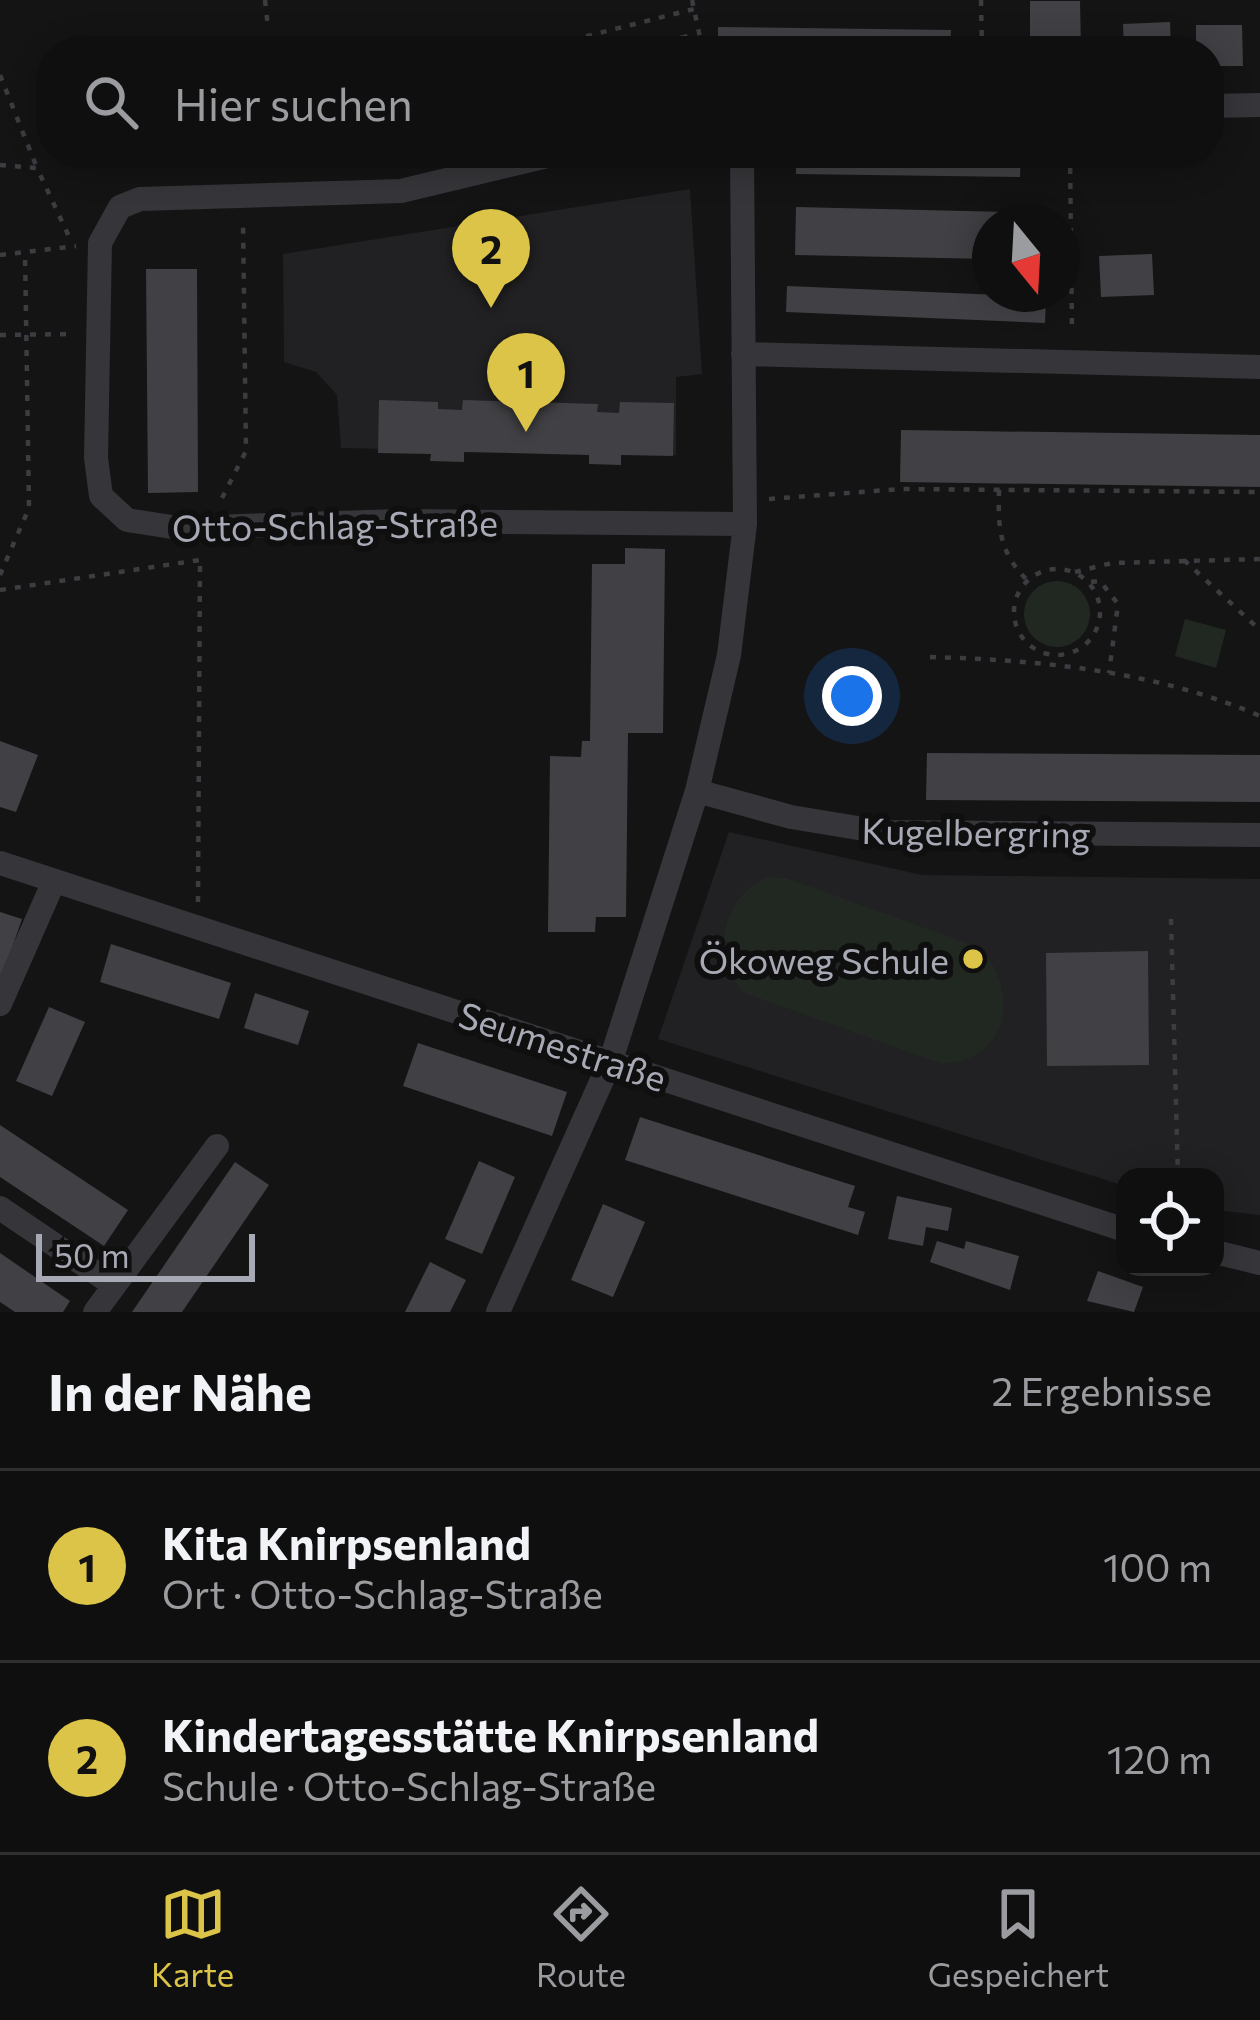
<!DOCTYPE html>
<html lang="de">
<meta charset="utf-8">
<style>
:root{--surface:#0f0f10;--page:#181819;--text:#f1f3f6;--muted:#9b9c9f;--line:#2f2f30;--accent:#dbc447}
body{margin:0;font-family:Commissioner,sans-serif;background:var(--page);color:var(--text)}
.controls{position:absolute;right:36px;bottom:36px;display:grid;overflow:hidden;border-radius:24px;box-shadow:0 6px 30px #0003}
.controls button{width:108px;height:108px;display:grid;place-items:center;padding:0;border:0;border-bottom:3px solid var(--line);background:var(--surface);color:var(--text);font:60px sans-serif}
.compass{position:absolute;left:972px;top:204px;width:108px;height:108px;border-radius:50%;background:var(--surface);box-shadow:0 6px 30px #0003;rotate:162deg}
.scale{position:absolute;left:36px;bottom:30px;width:219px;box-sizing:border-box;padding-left:12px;border:6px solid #a7a9b4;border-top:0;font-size:33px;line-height:42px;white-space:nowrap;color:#a7a9b4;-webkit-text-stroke:9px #0f0f10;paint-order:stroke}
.you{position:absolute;left:852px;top:696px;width:42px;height:42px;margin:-30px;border:9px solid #fff;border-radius:50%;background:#1a73e8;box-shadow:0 0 0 18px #1a73e833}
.badge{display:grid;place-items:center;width:78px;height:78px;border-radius:50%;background:var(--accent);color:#111;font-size:39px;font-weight:700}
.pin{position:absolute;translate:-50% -99px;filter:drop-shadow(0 3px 6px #0008)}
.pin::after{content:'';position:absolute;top:63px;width:42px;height:36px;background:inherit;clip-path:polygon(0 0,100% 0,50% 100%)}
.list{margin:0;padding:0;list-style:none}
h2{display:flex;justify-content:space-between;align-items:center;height:156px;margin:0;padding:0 48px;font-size:51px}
h2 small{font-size:39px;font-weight:400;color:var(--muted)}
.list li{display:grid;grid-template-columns:78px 1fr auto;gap:36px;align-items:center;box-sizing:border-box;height:192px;padding:0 48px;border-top:3px solid var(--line)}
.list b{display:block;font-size:45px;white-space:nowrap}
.list p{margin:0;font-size:39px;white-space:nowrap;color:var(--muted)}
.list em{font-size:39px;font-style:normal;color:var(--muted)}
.icon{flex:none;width:66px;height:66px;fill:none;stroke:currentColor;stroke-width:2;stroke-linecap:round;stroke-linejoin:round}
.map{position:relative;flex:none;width:1260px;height:1312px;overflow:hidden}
.search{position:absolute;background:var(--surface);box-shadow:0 6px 30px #0003;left:36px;right:36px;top:36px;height:132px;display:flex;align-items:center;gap:30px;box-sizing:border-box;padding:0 42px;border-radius:48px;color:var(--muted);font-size:45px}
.sheet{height:540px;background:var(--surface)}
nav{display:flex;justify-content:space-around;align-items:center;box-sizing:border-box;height:168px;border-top:3px solid var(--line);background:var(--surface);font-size:33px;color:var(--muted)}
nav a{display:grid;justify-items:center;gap:6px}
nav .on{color:var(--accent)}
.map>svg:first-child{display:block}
</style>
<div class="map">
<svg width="1260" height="1312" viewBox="0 0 1260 1312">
<rect width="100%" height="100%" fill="#141415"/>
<!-- built -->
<path fill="#212022" d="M690 189 702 374 676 377V455L341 448 337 395 316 372 284 362 283 254Z
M729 832 922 875 1260 879V1215L1215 1210V1177H1125V1186L658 1039Z"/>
<!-- green -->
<path fill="#212822" d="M1024 614a33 33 0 1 1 66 0a33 33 0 1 1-66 0Z
M1185 619 1226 630 1216 668 1175 656Z
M765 877 786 878 981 948C1020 994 1010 1059 942 1064L742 992C711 952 721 902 765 877Z"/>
<!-- building -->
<path fill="#414145" d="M1030 1H1080L1081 51H1030Z
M1170 22 1171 51H1124L1123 24Z
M1196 25H1242L1243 66H1209V51H1196Z
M718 27 951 30 950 51H718Z
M687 34 691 51H626V49Z
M73 153H378V163L73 160Z
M796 153H1021L1020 177 796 174Z
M796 207 1046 213V222H990V259L795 255Z
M1152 254 1154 295 1101 297 1099 256Z
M146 269H197L198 492 148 493Z
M787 286 1046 297 1045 323 786 312Z
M379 400 438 402V409L462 410 463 400 598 404 597 412 619 413 620 402 674 403 673 456 621 455V465L589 464V455L464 452V462L430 461 431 454 378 453Z
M901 430 1260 435V487L900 482Z
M625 548 665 549 663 733H628L626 917H596L595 932H548L550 756 581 757 582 741H590L592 564H625Z
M0 741 38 755 16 812 0 807Z
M927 753 1260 755V802L926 800Z
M0 912 22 919 1 980H0Z
M111 944 231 983 219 1019 100 982Z
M1148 951 1149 1065 1047 1066 1046 953Z
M255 993 309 1011 298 1045 244 1028Z
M49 1007 85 1022 52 1096 16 1081Z
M418 1043 567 1092 552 1136 403 1086Z
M640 1117 855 1186 848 1207 865 1212 858 1235 625 1160Z
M0 1125 128 1210 104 1246 0 1177Z
M479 1161 515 1177 482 1254 445 1239Z
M235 1162 269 1185 182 1312H132Z
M897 1196 952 1208 948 1231 926 1227 923 1246 888 1239Z
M603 1204 645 1222 613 1297 571 1280Z
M937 1241 964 1249 966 1241 1019 1256 1010 1290 930 1262Z
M0 1253 70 1301 63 1312H15L0 1302Z
M430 1262 466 1280 450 1312H405Z
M1098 1271 1143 1287 1134 1312 1087 1301Z"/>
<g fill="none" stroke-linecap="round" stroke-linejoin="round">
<!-- path -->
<path stroke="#3c3c41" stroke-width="4.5" stroke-dasharray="6 9" stroke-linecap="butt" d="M265 0 268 28
M692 0 703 51
M981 0 982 51
M528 51 694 9
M0 75 37 168
M1070 153 1072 333
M0 165 37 168 72 243
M0 255 76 246
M0 335 74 334
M999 490C998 528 999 552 1027 580
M222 498 246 451 243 221
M769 499 901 489 1260 492
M1184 560 1260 630
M1014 612a43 43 0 1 1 86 0a43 43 0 1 1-86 0Z
M1075 572 1112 563 1260 559
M0 575 29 508 25 252
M1091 582 1100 581 1118 604 1109 673
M0 590 200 560 201 553
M930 657C1040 660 1157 671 1260 716
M198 902 200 560
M1171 919 1178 1177"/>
<!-- street -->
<path stroke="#36363a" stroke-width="24" d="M1209 106 1260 105
M560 153 401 191 140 199 120 207 100 243 96 458 101 496 127 520 178 528 401 521 745 524
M743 354 1260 367
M697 791 791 817 882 832 1260 835
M0 863 1125 1230
M0 1004 54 881
M0 1208 114 1285
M1215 1252 1260 1263
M95 1312 217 1146
M498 1312 611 1060 697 791 729 655 745 524 742 153"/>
</g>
<!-- markers -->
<circle fill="#dbc447" stroke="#0f0f10" stroke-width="4.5" cx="973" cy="959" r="12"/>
<g text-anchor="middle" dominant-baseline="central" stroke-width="12" stroke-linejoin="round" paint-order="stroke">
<!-- street labels -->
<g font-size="36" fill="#a7a9b4" stroke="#0f0f10">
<text transform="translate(335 524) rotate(-1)">Otto-Schlag-Straße</text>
<text transform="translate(976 831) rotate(1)">Kugelbergring</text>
<text transform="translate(563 1045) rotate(18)">Seumestraße</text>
</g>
<!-- poi labels -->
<g font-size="36" fill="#a7a9b4" stroke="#0f0f10" text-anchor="end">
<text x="949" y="959">Ökoweg Schule</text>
</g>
</g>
</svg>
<div class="controls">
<button><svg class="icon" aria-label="locate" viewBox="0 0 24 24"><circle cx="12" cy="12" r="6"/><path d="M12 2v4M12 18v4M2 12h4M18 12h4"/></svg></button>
</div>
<svg class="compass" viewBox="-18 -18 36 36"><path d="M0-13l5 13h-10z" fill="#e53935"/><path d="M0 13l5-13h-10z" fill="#9b9c9f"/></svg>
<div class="scale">50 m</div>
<div class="you"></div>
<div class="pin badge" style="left:526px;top:432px">1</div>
<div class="pin badge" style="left:491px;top:308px">2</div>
<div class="search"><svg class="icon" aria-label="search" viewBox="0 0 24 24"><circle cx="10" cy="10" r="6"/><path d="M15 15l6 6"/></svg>Hier suchen</div>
</div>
<section class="sheet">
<h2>In der Nähe<small>2 Ergebnisse</small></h2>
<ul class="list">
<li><span class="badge">1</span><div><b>Kita Knirpsenland</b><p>Ort · Otto-Schlag-Straße</p></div><em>100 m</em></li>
<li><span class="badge">2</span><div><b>Kindertagesstätte Knirpsenland</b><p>Schule · Otto-Schlag-Straße</p></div><em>120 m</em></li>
</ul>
</section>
<nav>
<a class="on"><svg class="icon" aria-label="map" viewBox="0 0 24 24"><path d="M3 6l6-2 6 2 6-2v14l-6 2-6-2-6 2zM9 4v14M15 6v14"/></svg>Karte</a>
<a><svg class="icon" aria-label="directions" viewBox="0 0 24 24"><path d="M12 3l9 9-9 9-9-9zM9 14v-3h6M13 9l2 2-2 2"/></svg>Route</a>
<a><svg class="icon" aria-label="saved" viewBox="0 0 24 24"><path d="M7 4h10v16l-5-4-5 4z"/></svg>Gespeichert</a>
</nav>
